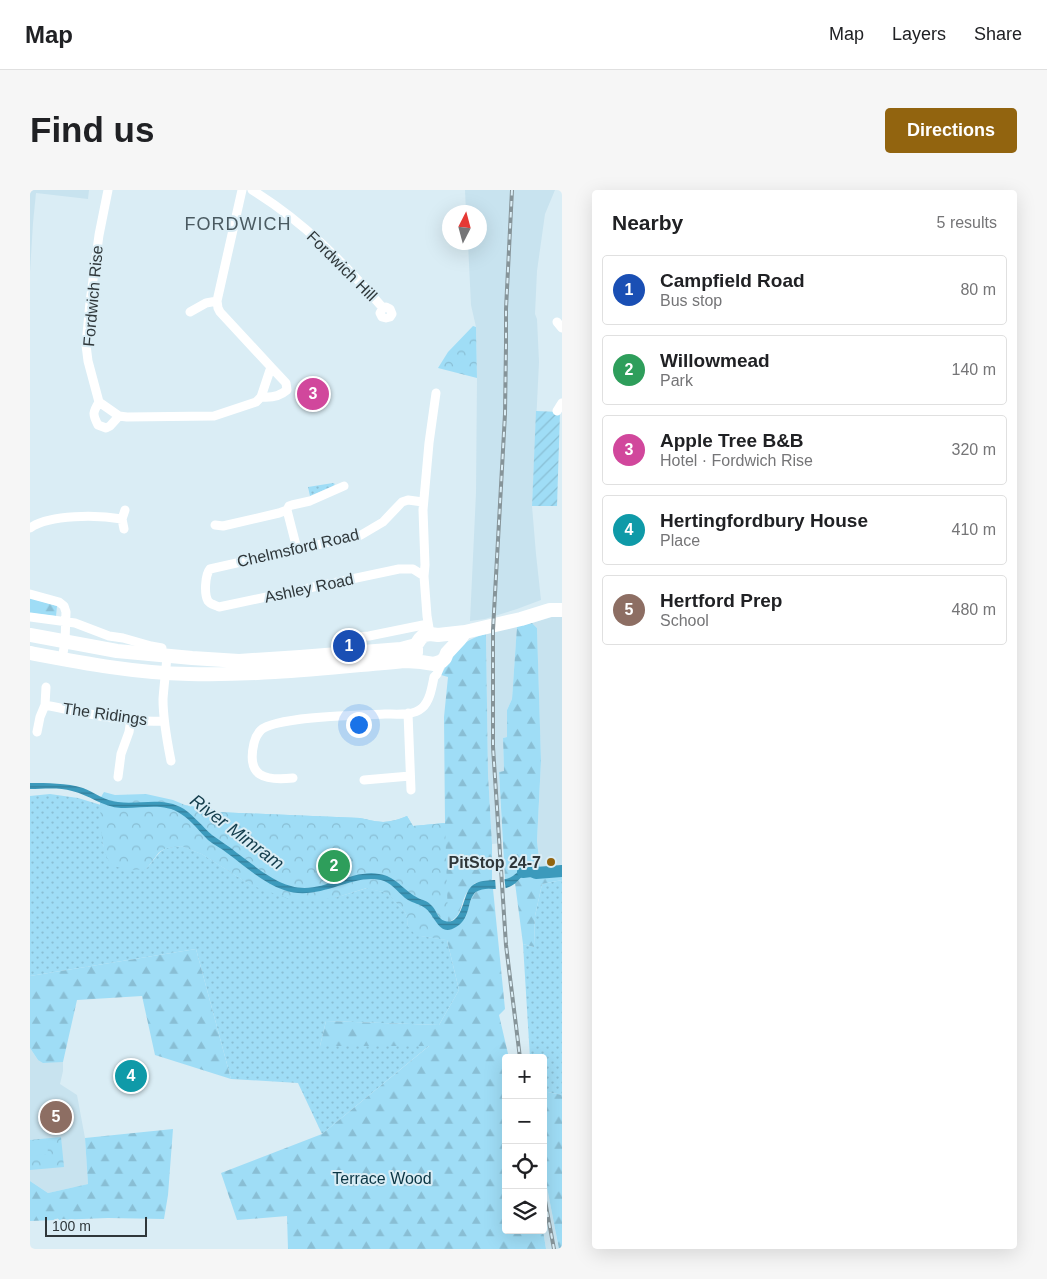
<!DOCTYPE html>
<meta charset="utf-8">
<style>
:root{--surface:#fff;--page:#f6f6f6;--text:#202124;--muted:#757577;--line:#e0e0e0;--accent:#92640f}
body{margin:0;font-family:Arial,sans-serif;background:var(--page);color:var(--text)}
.controls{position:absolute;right:15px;bottom:15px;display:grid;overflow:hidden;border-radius:5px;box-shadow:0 5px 20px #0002}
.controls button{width:45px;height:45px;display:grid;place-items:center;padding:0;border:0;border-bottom:1px solid var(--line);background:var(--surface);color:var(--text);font:25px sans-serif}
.compass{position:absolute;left:412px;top:15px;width:45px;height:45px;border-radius:50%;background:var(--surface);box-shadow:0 5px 20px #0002;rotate:6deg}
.scale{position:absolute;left:15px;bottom:12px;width:102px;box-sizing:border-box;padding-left:5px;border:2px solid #2f373a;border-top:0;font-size:14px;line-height:18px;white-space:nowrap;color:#2f373a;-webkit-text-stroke:4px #daedf5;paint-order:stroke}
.you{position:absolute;left:328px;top:534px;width:18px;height:18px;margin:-12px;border:4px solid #fff;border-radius:50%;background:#1a73e8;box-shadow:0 0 0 8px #1a73e833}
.badge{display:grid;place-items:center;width:32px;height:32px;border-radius:50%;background:var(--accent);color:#fff;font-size:16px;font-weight:700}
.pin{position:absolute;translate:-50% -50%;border:2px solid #fff;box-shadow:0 1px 5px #0006}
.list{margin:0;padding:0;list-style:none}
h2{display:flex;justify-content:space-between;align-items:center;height:65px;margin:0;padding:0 20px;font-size:21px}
h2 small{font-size:16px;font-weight:400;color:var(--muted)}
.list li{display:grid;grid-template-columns:32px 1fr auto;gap:15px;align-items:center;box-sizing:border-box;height:70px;margin:0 10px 10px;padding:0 10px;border:1px solid var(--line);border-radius:5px}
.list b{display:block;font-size:19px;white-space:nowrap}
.list p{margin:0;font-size:16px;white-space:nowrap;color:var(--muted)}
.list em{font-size:16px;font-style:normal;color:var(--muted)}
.icon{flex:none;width:28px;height:28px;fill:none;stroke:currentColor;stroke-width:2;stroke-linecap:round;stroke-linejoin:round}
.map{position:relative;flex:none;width:532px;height:1059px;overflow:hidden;border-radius:5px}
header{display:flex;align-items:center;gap:30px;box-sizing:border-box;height:70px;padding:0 25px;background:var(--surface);border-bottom:1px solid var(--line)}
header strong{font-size:24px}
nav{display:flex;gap:28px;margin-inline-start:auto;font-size:18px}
.intro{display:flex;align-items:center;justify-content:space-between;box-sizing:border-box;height:120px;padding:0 30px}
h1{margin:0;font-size:35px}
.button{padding:12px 22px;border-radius:5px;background:var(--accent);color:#fff;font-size:18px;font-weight:700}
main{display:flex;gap:30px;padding:0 30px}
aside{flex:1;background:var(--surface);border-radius:5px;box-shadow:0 5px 20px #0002}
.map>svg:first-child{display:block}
</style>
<header>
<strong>Map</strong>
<nav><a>Map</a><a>Layers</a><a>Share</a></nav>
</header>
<div class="intro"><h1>Find us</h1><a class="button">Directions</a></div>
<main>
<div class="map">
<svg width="532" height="1059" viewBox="0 0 532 1059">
<defs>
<pattern id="grass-dots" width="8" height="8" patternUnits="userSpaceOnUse" patternTransform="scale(1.25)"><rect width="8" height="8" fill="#9fddf6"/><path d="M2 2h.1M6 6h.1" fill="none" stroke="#89bed4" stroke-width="1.8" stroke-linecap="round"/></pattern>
<pattern id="forest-firs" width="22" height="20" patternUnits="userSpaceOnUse" patternTransform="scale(1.25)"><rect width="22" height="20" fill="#9fddf6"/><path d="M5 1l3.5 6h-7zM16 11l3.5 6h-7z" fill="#89bed4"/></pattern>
<pattern id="park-crowns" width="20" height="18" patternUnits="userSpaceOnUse" patternTransform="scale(1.25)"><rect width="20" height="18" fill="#9fddf6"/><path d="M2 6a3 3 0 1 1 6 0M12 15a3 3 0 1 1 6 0" fill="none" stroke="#89bed4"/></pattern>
<pattern id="garden-furrows" width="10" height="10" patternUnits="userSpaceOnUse" patternTransform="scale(1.25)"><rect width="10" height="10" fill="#9fddf6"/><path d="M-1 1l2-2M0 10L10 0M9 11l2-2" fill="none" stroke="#89bed4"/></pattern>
<pattern id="water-rules" width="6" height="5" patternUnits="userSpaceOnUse" patternTransform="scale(1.25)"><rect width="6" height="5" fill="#3c9abc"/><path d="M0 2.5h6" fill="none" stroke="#337e9a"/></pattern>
</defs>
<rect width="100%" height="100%" fill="#daedf5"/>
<!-- built -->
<path fill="#c8e3ef" d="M0 0H59L58 9 6 3 3 33 0 82Z
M435 0H525L515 24 507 81 505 124 507 129 509 172 502 316 506 364 511 410 487 419 455 429 440 431 446 303 447 188 446 137 441 115 438 53 450 52V22H436Z
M532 424V679L510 678 507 651 511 571 509 509 507 438 502 433Z
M487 436 482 509 477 520V547L473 548 474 581 469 582 472 653 462 654 458 584 456 444Z
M0 858 8 870 33 872V881L30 894 47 905 55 948 58 994 18 1003 0 991Z
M513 977 529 1059H516L513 1040Z"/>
<!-- grass -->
<path fill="url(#grass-dots)" d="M303 293 305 294 303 296 280 306 278 297Z
M20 604 48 608 71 615 73 656 116 679 130 662 136 658 151 656 172 664 221 695 304 708 337 698 357 703 375 722 377 727 378 736 391 746 417 750 429 800 409 835 296 831 290 856 400 855 292 944 268 893 201 889 166 759 0 786V606Z
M532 690V905L513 901V868H500L493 754 504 757 505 726 512 694Z"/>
<!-- forest -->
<path fill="url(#forest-firs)" d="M0 408 27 416 26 426 0 423Z
M502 433 507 438 511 571 507 651 510 678H493C487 683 483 688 475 689L469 582 474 581 473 548 477 547V520L482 509 487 436Z
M456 444 458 584 462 654V691L445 693C442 697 437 701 435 706 430 717 431 728 418 732L405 722 186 622 330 628C351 633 357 634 377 626L383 636 415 633 414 527 418 487 411 485C424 463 429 451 456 444Z
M70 613 336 689 410 736 436 727C441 710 441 696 463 699L475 819 469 825 479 868H476V1040H513L516 1059H258L257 1026 207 1030 191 983 292 944 399 856H290L296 831 409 835 429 800 417 750 391 746 384 743 378 736 377 727 375 722 357 703 336 698 304 708 265 711 221 695 172 664 151 656 136 658 129 662 116 679C105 680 92 681 82 674 70 665 71 627 70 613Z
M532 680V690L512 694 505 726 504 757 493 754 485 693 494 685H503L509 688Z
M166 759 201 889 125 865 112 806 47 810 33 872 13 873 8 870 0 858V786Z
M513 901 532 905V1059H529L513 977Z
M143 939 138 1005 134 1029 78 1028 0 1031V991L18 1003 58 994 55 948Z"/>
<!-- park -->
<path fill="url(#park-crowns)" d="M443 136 446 137 447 188 408 178 418 162Z
M74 602 85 605 116 604 143 610 155 615 186 620V622L330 628C351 633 357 634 377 626L383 636 415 633 418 732 417 750 391 746 384 743 378 736 377 727 375 722 357 703 336 698 304 708 265 711 221 695 172 664 151 656 136 658 129 662 116 679C105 680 92 681 82 674 70 665 71 627 70 613L71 607Z
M33 915V918H38L39 934 22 936 20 916Z
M31 947 34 977 0 980V950Z"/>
<!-- garden -->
<path fill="url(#garden-furrows)" d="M506 221 530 222 527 316H502Z"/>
<!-- pitch -->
<path fill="#9fddf6" d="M424 161 433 170 427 176 418 167Z
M17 949 18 964 0 966V951Z"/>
<!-- water -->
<path fill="url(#water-rules)" d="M0 593C18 593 36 593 53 598 64 602 75 611 88 612 110 615 133 606 154 619 165 627 173 637 182 645 190 651 199 656 207 663 224 675 240 690 261 696 294 706 324 674 357 686 369 691 376 702 388 708 392 710 398 711 401 715 407 720 407 729 415 731 432 736 433 706 440 698 449 687 467 692 479 688 485 686 489 679 494 678 499 677 505 678 510 678L509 688 503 685H494C489 689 485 695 479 697 468 702 456 695 446 702 436 710 442 728 426 737 409 748 405 725 395 718 390 714 383 713 378 710 369 704 364 695 354 691 324 681 290 713 254 700 233 693 215 676 197 663 191 658 184 655 178 650 169 641 162 631 151 624 133 612 112 619 91 618 73 617 59 605 42 601 29 597 13 599 0 599Z"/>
<!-- pier -->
<path fill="#daedf5" d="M474 686 476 701 466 702 465 688Z"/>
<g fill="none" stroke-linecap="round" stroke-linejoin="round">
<!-- river -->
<path stroke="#3c9abc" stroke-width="12" d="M493 682 501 681 506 683 532 681"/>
<!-- minor -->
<path stroke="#fff" stroke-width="9" d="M78 0 69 45 60 112 56 155 58 171 69 212 89 226 97 227 184 226 226 212 231 207 241 177 190 122 188 118 187 111 212 0
M222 0C274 32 313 72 353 118L356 117 360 119 362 124 360 127 356 128 352 127 350 123 353 118
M160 122 176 113 187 111
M527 132 532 138
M231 207C240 208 250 206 257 200L256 193 241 177
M69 212C63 222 62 224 68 235L76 238 80 236 89 226
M527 221 532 213
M393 312 378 310 372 312 353 332 331 345 180 379C175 385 174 404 178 411 180 414 185 415 189 417L369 379H383L394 386
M257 320 267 359
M185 335 193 336 249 323 257 320 259 316 262 315 280 311 314 296
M0 338C20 324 68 325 92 329
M94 339 92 329 95 320
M0 404 29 412 34 416 36 422 35 452 32 469
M0 427 45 433 79 446 93 448 121 456 132 458
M400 444 397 426 394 386 395 375 393 320 399 253 406 203
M313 448 339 446 398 434
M137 466C136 480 134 495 133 509 133 530 137 551 141 571
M15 515C55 523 94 533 134 531
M378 523 381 600
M7 542 10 527 15 515 16 497
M88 587 91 564 99 542 101 529
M263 588C235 591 216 587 224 553 225 549 227 544 231 540 246 526 332 525 355 524 366 524 383 526 392 518 400 511 402 497 404 487L407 484 412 471
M334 590 380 586"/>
<!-- trunk -->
<path stroke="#fff" stroke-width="14" d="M0 445 87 461 162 468 209 471 270 467 371 459 386 455
M0 463C53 473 105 483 159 484 231 486 304 477 376 471L391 472 404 474 412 471 415 468 417 463 430 449 435 442
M386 463V455L390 449 394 445 400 444 408 445 435 442 491 429 520 420H532"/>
<!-- rail casing -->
<g stroke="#869499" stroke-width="4">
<path id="rail" d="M482 0 476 119V155L475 224 463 440V557L476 755 490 868
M513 1000 524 1059"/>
</g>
<!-- rail -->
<use href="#rail" stroke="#daedf5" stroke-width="2" stroke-dasharray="5.5" stroke-linecap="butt"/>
</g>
<!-- markers -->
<circle fill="#92640f" stroke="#daedf5" stroke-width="2" cx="521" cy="672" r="5"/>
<g text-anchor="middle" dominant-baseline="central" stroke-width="4" stroke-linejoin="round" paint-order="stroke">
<!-- street labels -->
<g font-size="16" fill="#2f373a" stroke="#daedf5">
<text transform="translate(312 76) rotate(45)">Fordwich Hill</text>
<text transform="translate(63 106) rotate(-85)">Fordwich Rise</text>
<text transform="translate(268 358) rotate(-13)">Chelmsford Road</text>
<text transform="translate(279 398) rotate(-12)">Ashley Road</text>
<text transform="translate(75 524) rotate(8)">The Ridings</text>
</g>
<!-- poi labels -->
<g font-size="16" font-weight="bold" fill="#2f373a" stroke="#daedf5" text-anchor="end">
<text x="511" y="672">PitStop 24-7</text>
</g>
<!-- park labels -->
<g font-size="16" fill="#0a3544" stroke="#daedf5">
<text x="352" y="988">Terrace Wood</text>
</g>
<!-- neighbourhood labels -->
<g font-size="18" letter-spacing="1" fill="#4a5a61" stroke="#daedf5">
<text x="208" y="34">FORDWICH</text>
</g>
<!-- water labels -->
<g font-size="18" font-style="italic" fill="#123c4b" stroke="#daedf5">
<text transform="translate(207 642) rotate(37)">River Mimram</text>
</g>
</g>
</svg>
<div class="controls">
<button>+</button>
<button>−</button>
<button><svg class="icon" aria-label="locate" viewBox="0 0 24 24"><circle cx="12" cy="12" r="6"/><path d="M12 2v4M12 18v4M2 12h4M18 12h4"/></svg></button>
<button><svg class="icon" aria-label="layers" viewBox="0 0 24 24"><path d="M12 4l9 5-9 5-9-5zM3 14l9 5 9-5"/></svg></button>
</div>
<svg class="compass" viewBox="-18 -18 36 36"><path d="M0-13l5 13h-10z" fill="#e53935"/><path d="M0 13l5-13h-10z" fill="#757577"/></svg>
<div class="scale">100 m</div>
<div class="you"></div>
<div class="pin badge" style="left:319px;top:456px;background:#1a4fb4">1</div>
<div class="pin badge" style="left:304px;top:676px;background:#2e9e5b">2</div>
<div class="pin badge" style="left:283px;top:204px;background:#d1479c">3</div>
<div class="pin badge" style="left:101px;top:886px;background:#0f9aa8">4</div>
<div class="pin badge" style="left:26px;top:927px;background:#8d6e63">5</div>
</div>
<aside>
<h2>Nearby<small>5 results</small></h2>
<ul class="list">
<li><span class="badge" style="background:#1a4fb4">1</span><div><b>Campfield Road</b><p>Bus stop</p></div><em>80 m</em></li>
<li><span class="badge" style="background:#2e9e5b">2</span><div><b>Willowmead</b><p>Park</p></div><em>140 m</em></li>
<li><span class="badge" style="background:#d1479c">3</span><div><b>Apple Tree B&amp;B</b><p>Hotel · Fordwich Rise</p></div><em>320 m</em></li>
<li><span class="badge" style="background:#0f9aa8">4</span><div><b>Hertingfordbury House</b><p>Place</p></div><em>410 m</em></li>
<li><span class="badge" style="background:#8d6e63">5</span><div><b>Hertford Prep</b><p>School</p></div><em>480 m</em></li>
</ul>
</aside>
</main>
